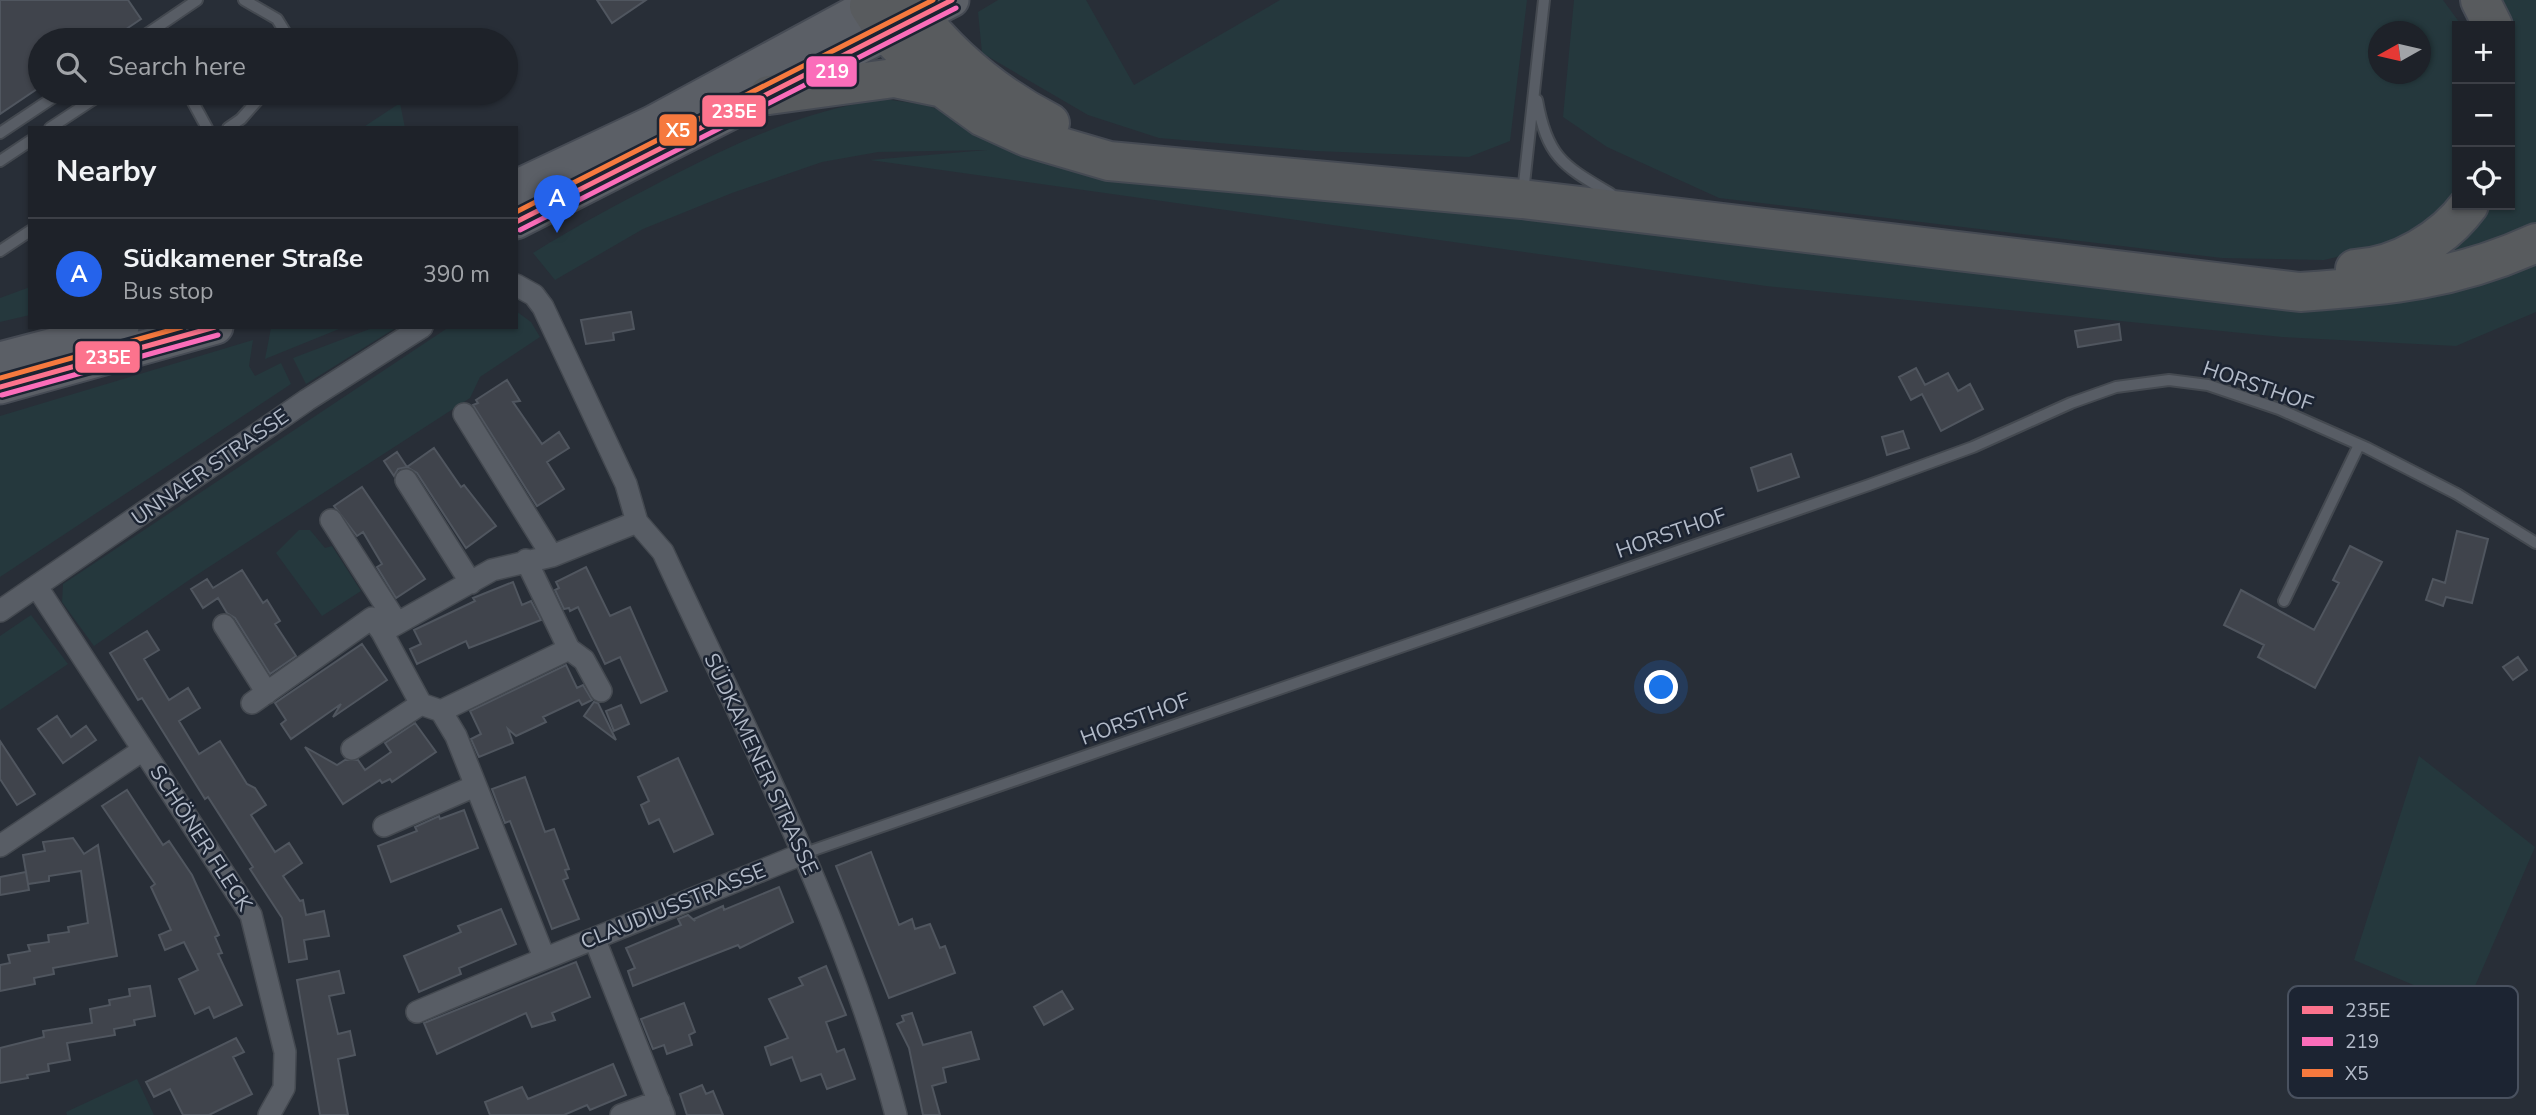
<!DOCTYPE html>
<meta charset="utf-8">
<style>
:root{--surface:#1e2229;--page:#2b2f35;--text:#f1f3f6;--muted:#a1a4a8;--line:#3c3f46;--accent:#2563eb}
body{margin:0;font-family:"Nunito Sans",sans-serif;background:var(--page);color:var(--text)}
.controls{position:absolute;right:21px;top:21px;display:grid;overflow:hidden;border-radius:0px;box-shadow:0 2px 5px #0004}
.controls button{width:63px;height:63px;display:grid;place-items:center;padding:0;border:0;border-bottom:2px solid var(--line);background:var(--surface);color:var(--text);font:35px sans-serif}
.compass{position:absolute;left:2368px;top:21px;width:63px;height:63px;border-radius:50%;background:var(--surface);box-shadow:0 2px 5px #0004;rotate:262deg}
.you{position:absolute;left:1662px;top:688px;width:24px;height:24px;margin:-18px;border:5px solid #fff;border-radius:50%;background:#1a73e8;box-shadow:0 0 0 10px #1a73e833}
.badge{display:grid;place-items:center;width:46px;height:46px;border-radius:50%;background:var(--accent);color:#fff;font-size:23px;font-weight:700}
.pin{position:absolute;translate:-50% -58px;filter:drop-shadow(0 2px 4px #0008)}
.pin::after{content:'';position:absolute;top:37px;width:24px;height:21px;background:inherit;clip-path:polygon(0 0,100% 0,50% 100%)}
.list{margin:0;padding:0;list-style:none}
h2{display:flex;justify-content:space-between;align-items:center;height:91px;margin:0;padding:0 28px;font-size:30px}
h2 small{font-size:23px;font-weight:400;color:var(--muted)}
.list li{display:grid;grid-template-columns:46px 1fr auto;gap:21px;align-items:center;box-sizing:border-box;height:112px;padding:0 28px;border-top:2px solid var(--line)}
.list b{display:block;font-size:26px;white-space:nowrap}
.list p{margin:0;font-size:23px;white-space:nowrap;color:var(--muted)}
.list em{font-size:23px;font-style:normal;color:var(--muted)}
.icon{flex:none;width:38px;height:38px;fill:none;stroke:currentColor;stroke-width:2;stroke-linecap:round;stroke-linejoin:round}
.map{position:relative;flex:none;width:2536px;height:1115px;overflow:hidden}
.search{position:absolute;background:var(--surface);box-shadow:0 2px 5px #0004;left:28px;top:28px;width:490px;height:77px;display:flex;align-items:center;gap:18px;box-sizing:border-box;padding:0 24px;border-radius:38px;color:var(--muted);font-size:26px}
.panel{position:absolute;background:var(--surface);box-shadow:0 2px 5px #0004;left:28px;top:126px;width:490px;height:203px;border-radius:0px}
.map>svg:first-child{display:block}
</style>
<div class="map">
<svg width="2536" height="1115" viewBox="0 0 2536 1115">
<rect width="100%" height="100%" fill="#282e37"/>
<!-- green -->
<path fill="#25383d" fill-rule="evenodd" d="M998 0H1086L1134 85 1280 0H1527L1510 141 1469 157 1315 151 1159 138 1088 115 982 53 978 12Z
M1574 0H2443L2462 26H2457V184L2448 205 2396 243 2324 260 2222 258 1719 198 1607 147 1563 117ZM2378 32H2420V74H2378Z
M2485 0H2536V228L2432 266 2482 205H2510C2510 163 2511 122 2513 80 2514 63 2510 44 2510 26Z
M884 99 926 105 980 126 1005 149 1032 157 2293 302 2536 254V312L2456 346 2282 337 1766 286 870 160 987 150 878 152 822 162 732 193 643 229 555 280 533 253C576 226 620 203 664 180 736 143 804 110 884 99Z
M400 103 405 128H362Z
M30 287V315L0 322V298Z
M516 311 531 322 540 337 480 377 470 398 192 578 94 646 62 602 63 584 449 327H516Z
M344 327 265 359 271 328Z
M375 327H397L306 384 293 358Z
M253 340 249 366 255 376 281 363 291 384 0 577V416Z
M299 530H310L325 548 332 546 361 591 322 616 276 553Z
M31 615 68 664 0 710V636Z
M2419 756 2535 847 2466 1007 2354 960Z
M137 1079 154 1115H67L66 1112Z"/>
<!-- building -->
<path fill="#40444c" stroke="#50565f" stroke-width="2" d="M0 0H128L141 19 110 40H40V87L0 114Z
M597 0H646L612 23Z
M631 312 634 329 613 333 614 340 586 344 581 320Z
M2119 324 2121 340 2078 347 2075 331Z
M1916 368 1925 385 1948 373 1958 391 1970 384 1983 409 1941 431 1922 394 1911 400 1899 377Z
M507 380 520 401 513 402 542 444 559 432 569 448 547 462 564 489 537 506 473 405 478 403 476 400Z
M1903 431 1909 448 1887 455 1882 437Z
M434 448 461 487 464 485 496 526 466 548 417 473 407 467Z
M397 452 407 467 398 469 394 476 384 461Z
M1791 454 1799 477 1758 491 1751 468Z
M362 487 425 579 396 598 377 567 382 564 363 532 357 536 334 506Z
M2457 531 2488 539 2472 603 2446 597 2443 606 2426 600 2433 579 2445 583Z
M2350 546 2382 562 2315 688 2258 657 2264 645 2224 625 2241 590 2314 630 2339 583 2333 580Z
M586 567 610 616 630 607 667 691 641 703 620 657 605 664 578 607 570 611 569 608 564 609 555 590 559 588 556 582Z
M242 570 263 603 267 600 280 621 275 624 296 656 270 674 235 618 227 613 218 598 203 608 191 589 207 579 213 588Z
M513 582 522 605 531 601 541 620 469 648 466 641 417 664 410 649 421 644 414 630 475 601 473 598Z
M147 631 159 650 144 659 169 700 188 688 200 708 179 721 199 754 220 741 247 784 255 788 266 805 251 815 275 852 289 843 302 863 283 876 300 901 303 900 306 915 324 911 329 936 304 940 307 959 289 962 282 918 250 869 253 867 208 797 205 799 142 698 138 700 110 653Z
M362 644 387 680 333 717 341 704 291 739 281 724 286 720 275 703Z
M2518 657 2527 670 2513 680 2503 667Z
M566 665 577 688 583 685 592 700 582 705 579 700 543 717 546 722 516 736 508 729 513 743 479 757 471 739 481 734 470 711Z
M594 702 598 703 616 740 584 716Z
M621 705 629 724 614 731 606 711Z
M57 716 71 737 86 726 96 740 63 763 38 729Z
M415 723 436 752 392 782 390 779 382 783 380 780 343 804 305 747 337 765 345 760H358L365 770 391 752 385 743Z
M0 741 35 794 17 805 0 779Z
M678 758 713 834 674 852 659 819 649 824 641 805 649 801 638 777Z
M525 777 545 832 554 829 569 869 565 870 568 878 563 880 579 919 552 929 510 821 505 823 492 789Z
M127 790 163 845 169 841 192 875 219 935 215 937 222 953 218 954 242 1005 214 1018 209 1007 195 1014 179 979 198 970 184 942 165 950 159 935 171 930 151 887 155 884 102 806Z
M464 810 478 848 391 882 378 846 417 831 415 827 439 816 440 819Z
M73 838 84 854 98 845 117 956 53 968 54 974 34 978 35 984 0 991V965L10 963 8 955 30 951 28 945 49 942 48 935 69 932 68 927 88 923 81 871 49 876V881L28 884 23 855 45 851 43 842Z
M871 852 899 925 912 919 915 929 930 924 940 948 945 946 955 973 889 998 836 866Z
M26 872 29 890 0 895V877Z
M779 887 793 922 740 948 738 945 633 986 628 971 635 968 626 948 681 925 678 919 688 915 695 921 694 919 723 906 724 910Z
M501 909 516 944 459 968 461 974 419 992 404 956 461 932 458 926Z
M576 962 590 997 552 1013 555 1020 532 1027 526 1013 437 1054 424 1023Z
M826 966 846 1015 826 1022 837 1052 844 1049 855 1079 827 1089 821 1074 801 1081 792 1057 771 1065 765 1047 788 1038 769 999 803 985 799 978Z
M339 971 344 993 329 996 338 1034 350 1031 355 1055 338 1059 348 1115H320L297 980Z
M150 986 155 1016 134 1020 135 1025 114 1029 115 1035 67 1043 70 1060 48 1064 49 1071 27 1075 28 1078 0 1083V1048L44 1037 43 1031 92 1023 90 1009 110 1005 109 1000 130 996 129 989Z
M1062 991 1073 1009 1044 1025 1034 1007Z
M684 1003 695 1032 689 1035 692 1045 667 1054 664 1045 653 1049 641 1019Z
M912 1013 923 1045 971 1032 979 1059 943 1068 946 1082 932 1086 940 1115H923L909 1048 897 1024 904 1021 902 1016Z
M236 1038 244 1052 233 1057 252 1094 209 1115H183L170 1089 154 1097 146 1082Z
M613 1064 626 1095 590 1110 587 1105 564 1115H490L485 1102 522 1087 528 1099Z
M702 1085 706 1094 713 1091 723 1115H687L680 1094Z"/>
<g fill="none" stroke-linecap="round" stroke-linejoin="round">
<!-- lane casing -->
<g stroke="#444950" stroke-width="14">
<path id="lane" d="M244 0 277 19 290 40
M138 40 197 0
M188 93 207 128
M1537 100C1547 158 1564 166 1611 194
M50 128 103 93
M228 128 241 119 264 93
M0 133 60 93
M0 161 30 141
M1523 193 1544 0
M0 251 30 231
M2284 601 2359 445
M802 854 1869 485 1973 447 2071 403 2116 387 2169 380 2208 385 2279 409 2367 448 2457 494 2536 543"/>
</g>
<!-- street casing -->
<g stroke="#444950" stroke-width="24">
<path id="street" d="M516 285 534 295 543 307 626 484 637 522 663 552C748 736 845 918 896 1115
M464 414 552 556
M406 480 471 583
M331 520 397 623
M526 560 569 649
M37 587 251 915 285 1052 284 1088 269 1115
M0 611 307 400 422 327
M224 625 267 693
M252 703 372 618 382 632
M441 711 569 649 584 660 601 691
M352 749 421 704
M384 826 475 786
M0 846 143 750
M595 940 664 1115
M544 957 456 736 441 711 421 704 382 632 492 570 552 556 637 522
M417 1012C545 957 674 907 802 854
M621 1115 659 1101"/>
</g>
<!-- primary casing -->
<g stroke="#464b54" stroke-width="37">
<path id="primary" d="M516 187 652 123 879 0
M516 222 952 0
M0 359 122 327
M0 387 216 327"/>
</g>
<!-- highway casing -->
<g stroke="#454a53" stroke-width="42">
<path id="highway" d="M907 0C945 53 992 93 1050 123
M2480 0 2493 26
M869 6 887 34 909 56 943 88 983 117 1027 137 1109 161 1522 199 2300 292C2387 286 2455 280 2536 243
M769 95 894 78 943 88
M2355 269C2398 267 2444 239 2469 205"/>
</g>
<!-- lane -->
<use href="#lane" stroke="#585d65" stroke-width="10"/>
<!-- street -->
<use href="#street" stroke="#585d65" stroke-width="21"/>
<!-- primary -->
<use href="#primary" stroke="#5b5f66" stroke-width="33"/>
<!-- highway -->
<use href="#highway" stroke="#585b5e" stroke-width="38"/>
<!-- bus-1 casing -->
<g stroke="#1c2432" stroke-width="10">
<path id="bus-1" d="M516 222 952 0
M0 387 215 327"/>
</g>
<!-- bus-2 casing -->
<g stroke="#1c2432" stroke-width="10">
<path id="bus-2" d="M520 230 956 8
M2 395 218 335"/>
</g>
<!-- bus-3 casing -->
<g stroke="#1c2432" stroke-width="10">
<path id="bus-3" d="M516 212 933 0
M0 378 182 327"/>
</g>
<!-- bus-1 -->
<use href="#bus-1" stroke="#fc738d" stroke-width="5"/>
<!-- bus-2 -->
<use href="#bus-2" stroke="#fb6dba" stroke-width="5"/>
<!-- bus-3 -->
<use href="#bus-3" stroke="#f6793e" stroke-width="5"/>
</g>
<g text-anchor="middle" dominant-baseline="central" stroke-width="5" stroke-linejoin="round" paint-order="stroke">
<!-- street labels -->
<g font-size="21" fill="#b2bac8" stroke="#1c2432">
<text transform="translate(2258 386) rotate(19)">HORSTHOF</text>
<text transform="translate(210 467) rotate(-35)">UNNAER STRASSE</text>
<text transform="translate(1671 533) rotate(-19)">HORSTHOF</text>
<text transform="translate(1135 719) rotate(-20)">HORSTHOF</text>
<text transform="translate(761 764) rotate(65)">SÜDKAMENER STRASSE</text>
<text transform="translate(201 838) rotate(57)">SCHÖNER FLECK</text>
<text transform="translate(673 906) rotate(-22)">CLAUDIUSSTRASSE</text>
</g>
</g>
<!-- legend -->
<rect x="2288" y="986" width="230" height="112" rx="10" fill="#1c2432" stroke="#49515f" stroke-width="2"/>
<rect x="2302" y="1006" width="31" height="8" fill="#fc738d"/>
<rect x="2302" y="1037" width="31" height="9" fill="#fb6dba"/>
<rect x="2302" y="1069" width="31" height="8" fill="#f6793e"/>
<g font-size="19" fill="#b2bac8">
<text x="2345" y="1017">235E</text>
<text x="2345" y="1048">219</text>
<text x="2345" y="1080">X5</text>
</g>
<g stroke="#1c2432" stroke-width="2.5">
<rect x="805" y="55" width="53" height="33" rx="7" fill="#fb6dba"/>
<rect x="701" y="94" width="66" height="34" rx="7" fill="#fc738d"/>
<rect x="658" y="113" width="40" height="34" rx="7" fill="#f6793e"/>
<rect x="74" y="340" width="67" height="34" rx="7" fill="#fc738d"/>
</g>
<g font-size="19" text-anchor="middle" font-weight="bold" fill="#fff">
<text x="832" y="78">219</text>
<text x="734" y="118">235E</text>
<text x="678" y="137">X5</text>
<text x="108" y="364">235E</text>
</g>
</svg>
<div class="controls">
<button>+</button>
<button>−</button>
<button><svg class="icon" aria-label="locate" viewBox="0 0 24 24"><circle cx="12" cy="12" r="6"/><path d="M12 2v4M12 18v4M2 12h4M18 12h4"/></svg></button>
</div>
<svg class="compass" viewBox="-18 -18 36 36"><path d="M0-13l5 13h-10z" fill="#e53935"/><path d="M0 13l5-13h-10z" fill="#a1a4a8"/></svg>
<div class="you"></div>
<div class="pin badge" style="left:557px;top:233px">A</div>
<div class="search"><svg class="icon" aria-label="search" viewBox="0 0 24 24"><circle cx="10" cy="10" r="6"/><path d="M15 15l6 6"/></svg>Search here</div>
<section class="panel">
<h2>Nearby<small></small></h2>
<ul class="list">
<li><span class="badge">A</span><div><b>Südkamener Straße</b><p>Bus stop</p></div><em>390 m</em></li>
</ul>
</section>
</div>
